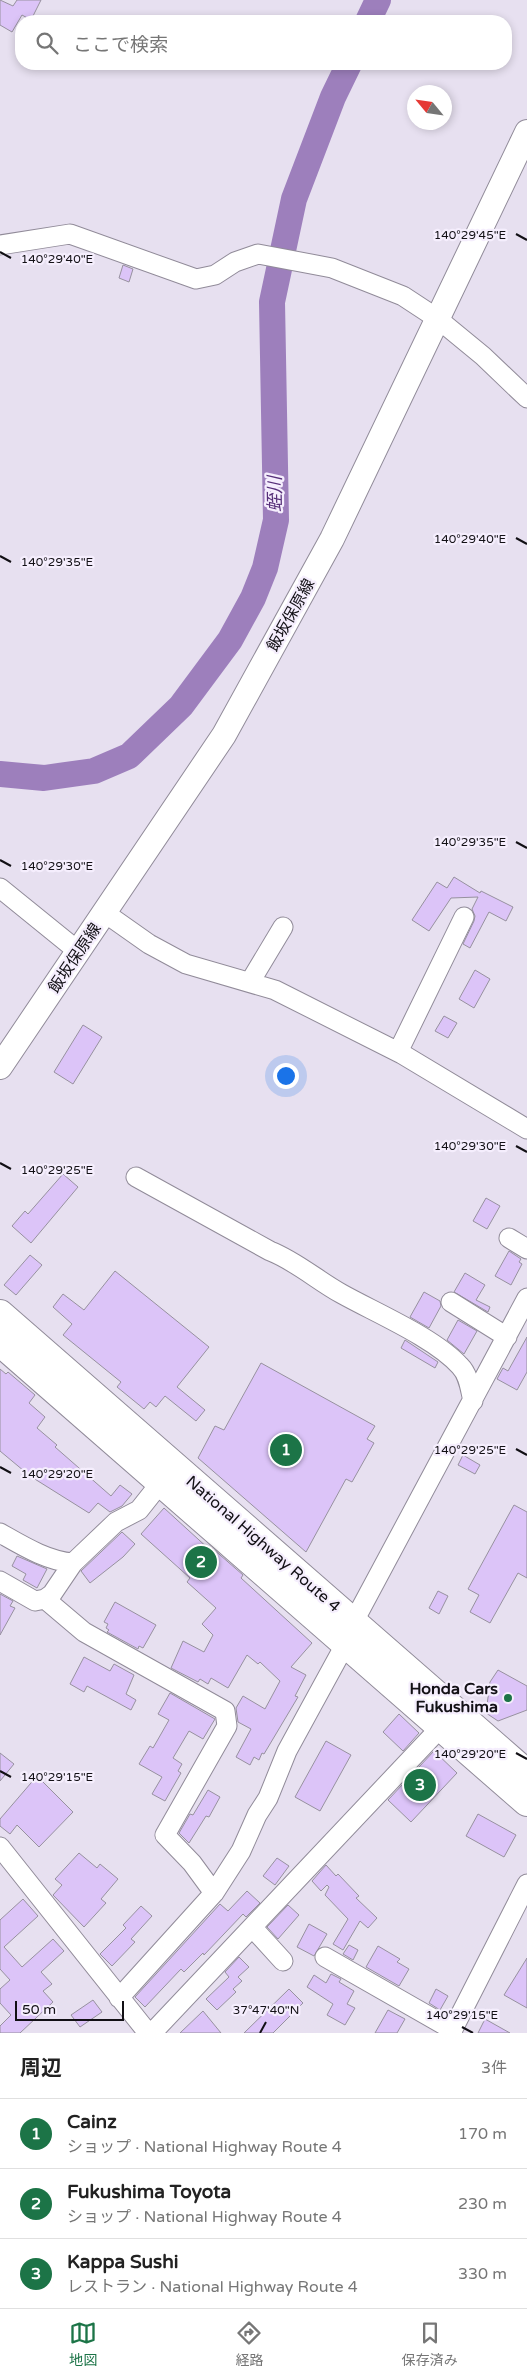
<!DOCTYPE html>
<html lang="ja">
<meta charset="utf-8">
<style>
:root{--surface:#fff;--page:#f2f2f2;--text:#222;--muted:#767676;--line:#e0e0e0;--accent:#1c7447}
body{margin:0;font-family:"Varela Round","Noto Sans JP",sans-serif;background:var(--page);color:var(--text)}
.compass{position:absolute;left:407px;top:85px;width:45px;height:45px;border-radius:50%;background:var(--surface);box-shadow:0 2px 8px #0003;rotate:299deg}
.scale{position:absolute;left:15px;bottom:12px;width:109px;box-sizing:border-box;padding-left:5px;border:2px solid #121015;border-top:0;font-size:14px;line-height:18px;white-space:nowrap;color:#121015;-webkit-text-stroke:4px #f5eefd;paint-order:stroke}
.you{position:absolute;left:285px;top:1075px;width:18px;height:18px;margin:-12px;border:4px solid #fff;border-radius:50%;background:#1a73e8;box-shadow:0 0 0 8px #1a73e833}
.badge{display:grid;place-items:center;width:32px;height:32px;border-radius:50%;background:var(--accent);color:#fff;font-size:16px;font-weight:700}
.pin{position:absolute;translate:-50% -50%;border:2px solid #fff;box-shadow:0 1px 5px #0006}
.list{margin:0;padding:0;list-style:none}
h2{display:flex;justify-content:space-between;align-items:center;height:65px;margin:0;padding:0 20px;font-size:21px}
h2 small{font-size:16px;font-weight:400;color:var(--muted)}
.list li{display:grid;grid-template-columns:32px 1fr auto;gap:15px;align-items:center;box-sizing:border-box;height:70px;padding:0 20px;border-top:1px solid var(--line)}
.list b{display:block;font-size:19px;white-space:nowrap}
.list p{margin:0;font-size:16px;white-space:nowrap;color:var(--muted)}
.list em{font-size:16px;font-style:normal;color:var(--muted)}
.icon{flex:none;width:28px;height:28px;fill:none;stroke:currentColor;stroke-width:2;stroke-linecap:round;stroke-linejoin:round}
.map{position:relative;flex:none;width:527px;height:2033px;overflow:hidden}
.search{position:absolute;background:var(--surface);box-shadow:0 2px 8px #0003;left:15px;right:15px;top:15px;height:55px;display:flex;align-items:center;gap:12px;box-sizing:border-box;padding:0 18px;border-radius:20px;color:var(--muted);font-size:19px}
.sheet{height:275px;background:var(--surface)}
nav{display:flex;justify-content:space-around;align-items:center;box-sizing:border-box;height:70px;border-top:1px solid var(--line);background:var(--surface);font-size:14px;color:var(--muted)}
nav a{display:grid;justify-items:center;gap:2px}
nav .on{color:var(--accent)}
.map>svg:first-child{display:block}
</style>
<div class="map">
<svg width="527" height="2033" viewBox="0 0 527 2033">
<rect width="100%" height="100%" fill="#e7e0f0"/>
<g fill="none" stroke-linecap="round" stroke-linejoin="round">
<!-- river -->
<path stroke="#9d7fbc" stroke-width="26" d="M368 21 378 0
M0 774 44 778 94 771 129 756 181 706 230 640 253 598 265 568 276 520 272 302 294 199 333 97 349 64"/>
</g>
<!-- building -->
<path fill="#dcc4f8" stroke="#97919f" d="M0 0 13 6 17 0H41L31 20 22 15 12 32 0 25Z
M123 265 133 269 129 282 119 278Z
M454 877 480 893 481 891 513 907 506 921 489 912 470 948 463 944 474 921 475 916 472 909 478 897 451 898 429 931 412 920 437 882 447 888Z
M475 970 490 979 474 1008 459 999Z
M444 1016 457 1023 448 1038 435 1031Z
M83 1025 102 1037 73 1084 54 1072Z
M63 1174 78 1187 31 1243 12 1226 25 1211 28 1214Z
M486 1198 500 1206 487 1229 473 1221Z
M509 1251 521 1259 519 1262 522 1264 511 1285 495 1276Z
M30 1255 42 1265 16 1295 4 1285Z
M115 1271 209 1347 177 1387 205 1410 196 1421 165 1396 156 1407 150 1402 144 1409 117 1387 121 1382 63 1335 72 1324 53 1307 63 1294 84 1310Z
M465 1273 485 1285 476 1300 490 1307 488 1312 454 1292Z
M424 1292 440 1301 441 1306 429 1328 410 1317Z
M458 1320 477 1331 464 1354 447 1340Z
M527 1337V1372L517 1390 497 1379 503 1368 508 1371Z
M405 1340 438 1362 435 1368 401 1348Z
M261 1363 375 1426 367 1439 374 1443 352 1482 346 1479 306 1552 198 1458 215 1426 224 1430Z
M0 1369 6 1374 8 1372 35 1395 29 1403 45 1417 37 1428 57 1445 55 1447 111 1496 120 1485 132 1494 122 1506 110 1512 98 1503 89 1513 30 1476 0 1451Z
M463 1455 480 1465 475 1474 458 1465Z
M514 1505 527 1512V1578L518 1573 490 1623 470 1612 479 1595 468 1589Z
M164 1508 210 1550 212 1548 243 1575 241 1578 312 1643 291 1667 306 1675 295 1696 298 1697 264 1754 262 1753 259 1760 254 1757 250 1765 236 1757 251 1729 238 1722 236 1708 243 1696 265 1709 280 1681 260 1662 258 1664 247 1655 228 1688 211 1678 208 1684 200 1679 198 1682 171 1668 183 1641 204 1652 213 1635 202 1624 216 1608 187 1582 190 1578 141 1534Z
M122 1532 135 1544 123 1557 90 1583 81 1571Z
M17 1556 47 1569 37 1588 23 1580 26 1574 12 1566Z
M438 1591 448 1596 439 1614 429 1608Z
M0 1594 13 1601 10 1606 15 1608 0 1635Z
M115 1602 156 1625 143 1648 139 1646 138 1649 107 1632 109 1630 106 1628 108 1624 104 1622Z
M84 1657 110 1671 114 1664 134 1675 126 1694 136 1700 131 1710 87 1686 84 1692 70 1684Z
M498 1670 527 1686V1710L498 1721 486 1713 490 1682Z
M170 1693 215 1719 203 1739 189 1731 173 1758 182 1764 178 1771 181 1773 165 1801 152 1794 162 1777 139 1764 150 1746 153 1748 169 1720 158 1714Z
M399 1714 419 1733 403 1751 383 1732Z
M326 1741 351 1755 320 1811 295 1797Z
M434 1751 457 1773 411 1822 388 1800Z
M0 1753 14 1764 0 1781Z
M37 1776 73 1812 39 1847 17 1825 10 1834 0 1826V1819Z
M208 1790 220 1797 209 1817 206 1816 189 1843 179 1833 190 1814 193 1815Z
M478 1814 516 1835 504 1857 466 1836Z
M79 1853 97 1868 100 1864 118 1879 101 1899 106 1903 84 1927 53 1895 62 1885 55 1879Z
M277 1858 289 1866 275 1885 263 1876Z
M326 1865 336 1876 338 1874 359 1896 356 1898 377 1918 368 1928 360 1921 343 1950 333 1944 348 1919 325 1895 329 1887 327 1885 321 1891 312 1881Z
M247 1891 260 1903 246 1917 243 1914 204 1955 203 1953 184 1972 181 1969 145 2007 135 1997 220 1904 228 1911Z
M23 1899 38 1916 4 1947 22 1967 53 1939 64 1951 41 1972 52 1984 43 1991 53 2002 20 2033H0V2026L11 2015 0 2003V1989L10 1980 0 1969V1920Z
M288 1905 299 1915 278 1939 267 1927Z
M141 1906 152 1916 131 1939 135 1942 112 1966 100 1954 126 1928 123 1925Z
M309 1924 327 1934 314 1956 297 1947Z
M349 1945 358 1950 353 1960 343 1954Z
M378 1946 400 1959 397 1962 409 1969 399 1986 366 1967Z
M239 1957 249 1967 238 1977 242 1981 233 1989 236 1992 217 2010 206 1999 229 1977 225 1972Z
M527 1958V2008L504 1995Z
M331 1974 341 1979 339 1982 354 1991 347 2004 355 2008 345 2025 327 2015 333 2004 307 1987 314 1975 326 1983Z
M289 1989 303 2003 273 2033H244Z
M436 1989 448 1996 440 2010 429 2003Z
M93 2000 102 2012 80 2027 71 2015Z
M388 2010 405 2019 397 2033H375Z
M203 2011 221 2033H180Z
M485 2019 510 2033H478Z"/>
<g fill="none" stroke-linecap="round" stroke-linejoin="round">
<!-- minor casing -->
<g stroke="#918b99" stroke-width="21">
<path id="minor" d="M0 245 70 234 196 279 215 275 235 262 258 254 332 268 403 296 438 319 483 356 527 398
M0 888 79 952
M105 913 149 944 186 964 275 990 402 1054 527 1129
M250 982 283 927
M398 1052 464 917
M136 1177 270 1251C296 1261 318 1281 342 1294 376 1313 435 1338 460 1366 469 1375 470 1389 473 1401
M509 1238 527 1249
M451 1302 507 1337
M0 1533C23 1546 47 1561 73 1563
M0 1581 35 1601 45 1599 52 1594 73 1563 116 1522 139 1510 162 1481
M45 1599 84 1632 225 1711 227 1726 165 1835 192 1863 214 1893
M353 1623 527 1298
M0 1847 148 2033
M252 1927 283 1961
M325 1957 453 2030
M119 1998 214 1893 241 1851 257 1815 268 1798 287 1751 346 1643
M152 2033 442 1726
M451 2033 527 1884"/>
</g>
<!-- major casing -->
<g stroke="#918b99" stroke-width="26">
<path id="major" d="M0 1067 224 735 332 539 527 132"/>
</g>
<!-- highway casing -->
<g stroke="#918b99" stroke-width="30">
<path id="highway" d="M0 1314 527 1774
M0 1342 527 1802"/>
</g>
<!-- minor -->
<use href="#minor" stroke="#fff" stroke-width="19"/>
<!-- major -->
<use href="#major" stroke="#fff" stroke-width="24"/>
<!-- highway -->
<use href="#highway" stroke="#fff" stroke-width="28"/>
</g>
<!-- ticks -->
<path fill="none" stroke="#121015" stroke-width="2" d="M516 234 527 240M0 252 11 258M516 538 527 544M0 556 11 562M516 842 527 848M0 860 11 866M516 1146 527 1152M0 1163 11 1169M516 1449 527 1455M0 1467 11 1473M516 1753 527 1759M0 1771 11 1777M462 2027 473 2033M260 2033 266 2022"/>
<!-- markers -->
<circle fill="#1c7447" stroke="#f5eefd" stroke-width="2" cx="508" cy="1698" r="5"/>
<g text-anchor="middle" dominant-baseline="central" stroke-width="4.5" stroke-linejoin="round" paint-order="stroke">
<!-- street labels -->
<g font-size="16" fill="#121015" stroke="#f5eefd">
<text transform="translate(291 615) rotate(-61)">飯坂保原線</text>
<text transform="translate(75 958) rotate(-56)">飯坂保原線</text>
<text transform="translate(263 1544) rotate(41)">National Highway Route 4</text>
</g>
<!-- poi labels -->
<g font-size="16" font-weight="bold" fill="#121015" stroke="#f5eefd" text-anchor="end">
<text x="498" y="1689">Honda Cars<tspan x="498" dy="18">Fukushima</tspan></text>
</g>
<!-- water labels -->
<g font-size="18" font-style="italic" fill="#562f79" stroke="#f5eefd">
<text transform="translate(275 494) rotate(-91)">蛭川</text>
</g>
</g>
<g font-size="12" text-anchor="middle" fill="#121015" stroke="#f5eefd" stroke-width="4.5" stroke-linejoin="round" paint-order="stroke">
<text x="470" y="239">140°29'45"E</text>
<text x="57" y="263">140°29'40"E</text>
<text x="470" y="543">140°29'40"E</text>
<text x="57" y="566">140°29'35"E</text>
<text x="470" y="846">140°29'35"E</text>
<text x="57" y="870">140°29'30"E</text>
<text x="470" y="1150">140°29'30"E</text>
<text x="57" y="1174">140°29'25"E</text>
<text x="470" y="1454">140°29'25"E</text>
<text x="57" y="1478">140°29'20"E</text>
<text x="470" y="1758">140°29'20"E</text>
<text x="57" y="1781">140°29'15"E</text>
<text x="266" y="2014">37°47'40"N</text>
<text x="462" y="2019">140°29'15"E</text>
</g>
</svg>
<svg class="compass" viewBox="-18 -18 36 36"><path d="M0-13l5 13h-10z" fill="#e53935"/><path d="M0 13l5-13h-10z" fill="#767676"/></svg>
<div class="scale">50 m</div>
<div class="you"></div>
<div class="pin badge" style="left:286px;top:1450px">1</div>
<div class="pin badge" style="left:201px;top:1562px">2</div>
<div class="pin badge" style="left:420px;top:1785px">3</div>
<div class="search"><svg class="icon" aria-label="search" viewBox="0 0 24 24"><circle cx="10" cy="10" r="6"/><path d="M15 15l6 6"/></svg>ここで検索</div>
</div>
<section class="sheet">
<h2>周辺<small>3件</small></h2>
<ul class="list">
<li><span class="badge">1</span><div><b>Cainz</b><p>ショップ · National Highway Route 4</p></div><em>170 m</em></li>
<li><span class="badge">2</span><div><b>Fukushima Toyota</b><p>ショップ · National Highway Route 4</p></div><em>230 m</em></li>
<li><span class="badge">3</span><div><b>Kappa Sushi</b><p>レストラン · National Highway Route 4</p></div><em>330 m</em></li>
</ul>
</section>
<nav>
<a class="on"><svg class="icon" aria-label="map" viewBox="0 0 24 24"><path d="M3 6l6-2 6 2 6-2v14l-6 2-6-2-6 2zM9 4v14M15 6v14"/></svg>地図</a>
<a><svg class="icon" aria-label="directions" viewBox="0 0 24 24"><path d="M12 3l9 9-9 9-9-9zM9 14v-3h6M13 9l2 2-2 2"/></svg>経路</a>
<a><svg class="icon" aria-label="saved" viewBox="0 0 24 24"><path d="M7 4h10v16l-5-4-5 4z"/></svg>保存済み</a>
</nav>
